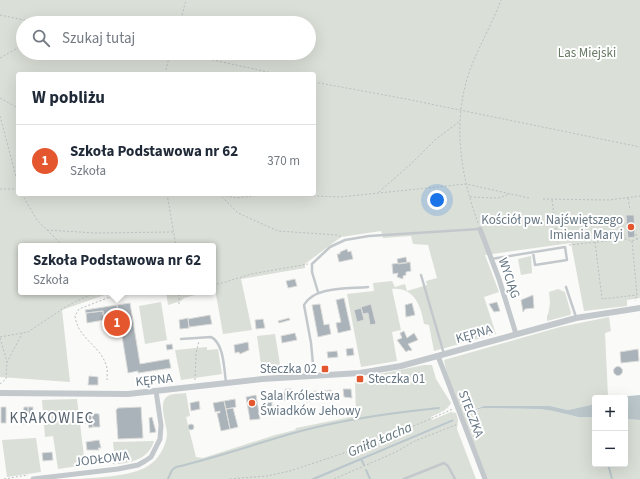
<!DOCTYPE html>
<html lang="pl">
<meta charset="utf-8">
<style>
:root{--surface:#fff;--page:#f2f2f3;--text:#1f2937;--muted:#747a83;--line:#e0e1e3;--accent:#e4572e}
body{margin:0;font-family:"Source Sans 3",sans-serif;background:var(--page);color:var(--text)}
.controls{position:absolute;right:12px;bottom:12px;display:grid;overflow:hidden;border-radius:4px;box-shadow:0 4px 16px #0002}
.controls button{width:36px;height:36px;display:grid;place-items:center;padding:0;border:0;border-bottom:1px solid var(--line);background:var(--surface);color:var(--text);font:20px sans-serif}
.you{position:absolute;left:437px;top:200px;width:14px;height:14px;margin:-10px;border:3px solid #fff;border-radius:50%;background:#1a73e8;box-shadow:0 0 0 6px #1a73e833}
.badge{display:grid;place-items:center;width:26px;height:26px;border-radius:50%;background:var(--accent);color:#fff;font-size:13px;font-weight:700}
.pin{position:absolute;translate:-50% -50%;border:2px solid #fff;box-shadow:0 1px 4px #0006}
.popup{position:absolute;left:18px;top:243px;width:198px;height:52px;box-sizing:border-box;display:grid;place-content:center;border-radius:4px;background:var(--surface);filter:drop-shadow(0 1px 3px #0005);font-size:13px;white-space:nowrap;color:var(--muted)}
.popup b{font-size:15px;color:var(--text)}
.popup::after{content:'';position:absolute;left:50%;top:100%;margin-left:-8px;border:8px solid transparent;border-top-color:var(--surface)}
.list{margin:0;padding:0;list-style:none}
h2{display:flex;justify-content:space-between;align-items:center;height:52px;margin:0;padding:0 16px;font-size:17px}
h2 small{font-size:13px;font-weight:400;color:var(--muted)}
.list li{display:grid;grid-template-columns:26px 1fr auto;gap:12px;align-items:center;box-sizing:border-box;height:72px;padding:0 16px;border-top:1px solid var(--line)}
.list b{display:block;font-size:15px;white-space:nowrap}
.list p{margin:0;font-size:13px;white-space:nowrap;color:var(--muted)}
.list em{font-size:13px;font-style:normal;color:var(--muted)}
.icon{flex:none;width:22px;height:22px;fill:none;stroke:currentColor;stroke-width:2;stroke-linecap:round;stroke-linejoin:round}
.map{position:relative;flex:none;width:640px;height:479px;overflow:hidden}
.search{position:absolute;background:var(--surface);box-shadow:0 4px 16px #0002;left:16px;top:16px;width:300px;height:44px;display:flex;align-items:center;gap:10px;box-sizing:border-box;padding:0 14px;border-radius:22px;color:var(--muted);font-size:15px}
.panel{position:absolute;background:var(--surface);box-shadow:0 4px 16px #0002;left:16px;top:72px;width:300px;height:124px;border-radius:4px}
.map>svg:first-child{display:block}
</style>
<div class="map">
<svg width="640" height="479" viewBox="0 0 640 479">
<rect width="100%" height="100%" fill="#fafaf8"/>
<!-- green -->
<path fill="#dadfd7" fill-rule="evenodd" d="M0 0H640V298L627 300V306L584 311 571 243 485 255 499 292 484 297 496 334 434 351 429 325 424 324C421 307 415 287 392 289L401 330 392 332 397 361 361 367 347 294 374 291 373 283 392 281 395 287 405 284 407 291 427 285 426 281 437 278 428 245 413 244 411 236 383 238 381 231 341 237 305 264V268L241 279 252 330 223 334 215 289H213V246H21V292H113L62 310 70 382 0 377ZM23 23H309V53H23ZM18 74H314V194H18Z
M531 256 532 273 521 275 518 259Z
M558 289 565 292 571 313 570 315 547 321V315H548L550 303 549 292Z
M166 292H206L184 298 181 301 168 305Z
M161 302 167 340 145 344 139 306Z
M609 317 611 331 605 333 608 397 595 398V404L568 410 550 406H484L465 412 467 414 483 408 539 409 553 411 578 417H595V464H625V419L640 420V479H487L448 380 444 360 560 327Z
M275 334 281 370 262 372 257 336Z
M207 347V350L218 349 222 374 181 380 175 350Z
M424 365H432L436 379 451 403C447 411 438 413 431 417L432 420 451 412 456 413 458 420 457 429 476 479H317L454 421 453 419 310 479H78C98 477 136 477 152 463 160 457 167 443 167 434 167 424 157 402 168 396 173 393 181 394 186 393L190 416 186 417 196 457 203 458 275 435 295 430 296 428 356 416 355 379 360 383 366 382 369 376Z
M77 399 85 465 58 469 53 436 45 437 42 400Z
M36 438 41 472 7 477 2 440Z
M154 441C149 458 134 462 119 464L115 462 113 442Z"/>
<!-- water -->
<path fill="#bbc7cb" d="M640 395V420L625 419V398H607Z
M595 404V417H578L553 411 539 409 483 408 465 413 484 406H550L568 410Z
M453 419 454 421 317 479H310Z"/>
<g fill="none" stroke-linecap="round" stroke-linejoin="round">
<!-- stream -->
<path stroke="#bbc7cb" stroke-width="2" d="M361 459 364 465
M608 464 612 479
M366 470 370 479
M168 479 172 470 176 467C215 458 252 445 290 434 338 420 389 413 439 408"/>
</g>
<!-- building -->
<path fill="#aab3b9" stroke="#dcdcda" d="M626 215H634L635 237 628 238Z
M347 249 348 252 351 251 353 259 339 262 337 254H340V252Z
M406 257 407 263 398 264 397 259Z
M410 262 411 271 406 272V275L403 276V279L397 277 398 273 393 274 392 264Z
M295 279 297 286 288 288 286 281Z
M533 295 534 308 525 309 523 312 521 300Z
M344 298 351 330 338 333 336 323 341 322 336 300Z
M497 302 500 311 494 312 489 304Z
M130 303 140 364 169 359 171 368 138 373V371L128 373 117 305Z
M412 303 415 315 406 317 405 305Z
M320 304 324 325 329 324 331 334 318 337 312 305Z
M371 304 376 324 370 325 368 313 363 314 361 307Z
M117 305 118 312 103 315V311L86 313 85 310Z
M361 308 364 320 357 322 354 310Z
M103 311 104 320 87 323 86 313Z
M210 315 212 324 189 327 188 319Z
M188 318 189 328 180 329 179 320Z
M289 318 290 320 279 323 278 321Z
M263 319 265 328 256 329 255 320Z
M404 331 407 338 414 333 418 340 408 344 412 350 410 351 409 350 406 352 397 340 402 338 400 333Z
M295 333 297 340 282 343 281 336Z
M248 342 249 350 240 354 239 352 235 353 234 345Z
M172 344 173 349 167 350 166 345Z
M353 348 354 355 347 356 346 349Z
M638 349 639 361 621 363 620 352Z
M337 351 338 357 328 358 327 352Z
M613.5 371a4.5 4.5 0 1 1 9 0a4.5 4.5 0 1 1-9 0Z
M89 376 98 377V385H88Z
M285 389H292V393H285Z
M343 389H351L352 398 344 397Z
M331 390 332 398 325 399 324 391Z
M317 391 318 392 317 400 306 402 305 395H308V392Z
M279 393H292V400L279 401Z
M279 393V401H275L274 394Z
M256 395 260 419 250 420 246 397Z
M235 399 236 407 226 409 224 401Z
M199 401 200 409 191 411 190 403Z
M224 401 230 429 221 431 217 413H220V411L215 412 213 403Z
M272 402V407L265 409 267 403Z
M1 407H6V423H1Z
M24 407H28L29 424H22Z
M28 407H33V420H29Z
M141 407 143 438 118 439 116 410 118 408Z
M233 408 238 427 230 429 226 409Z
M91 413 99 414 100 427H93Z
M92 414 93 427 89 428 88 423 85 424V415Z
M152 417 156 432 150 433 149 418Z
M188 427a3 3 0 1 1 6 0a3 3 0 1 1-6 0Z
M99 440 101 448H98L99 450H87L86 442Z
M52 452 53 460 43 461 42 453Z"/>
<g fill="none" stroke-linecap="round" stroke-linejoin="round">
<!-- path -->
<path stroke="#bbbfc2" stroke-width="1" stroke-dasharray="2 2" stroke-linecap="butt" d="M0 15 38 23
M180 23 186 0
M181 53 277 74
M0 58 23 45
M165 74 170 53
M314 82 406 99 640 147
M0 98 18 108
M0 116 18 184
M0 189H18
M379 192 412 163 436 139 459 122
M22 194 37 220 63 246
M167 194 176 246
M218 194 236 198 268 194 340 197 466 184 529 198
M219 194 238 213 278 231 337 235 341 237
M470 197 498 198 510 194
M628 198 630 210
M543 199 609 200 640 196
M552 200 558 244
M478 223C460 174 452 120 470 70 479 46 492 24 501 0
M47 230 95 233 174 232
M621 231 626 238
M636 234 637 239
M632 241 637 295 635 301
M595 242 602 299 637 295
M569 245 626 239 632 241 640 238
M213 283 219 284 251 274 308 264
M179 304V292
M0 337 28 332 67 306 96 292
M0 338 7 362
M107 380C107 376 108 369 106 365 100 345 78 339 75 316L79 309 123 292
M195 380 196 353 199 341
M0 384 6 379 7 362 22 334
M86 467C94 461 106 460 115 464
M4 479 28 475
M230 479 267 476 290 471 377 442 453 409
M334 479 396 452 415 441 458 424"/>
<!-- service -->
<path stroke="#c3c8cc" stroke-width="2.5" d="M491 259 565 247 567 260 535 265 533 252
M421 275 444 354
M566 287 576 317
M318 292 312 272V264L330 247 345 240 369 236 479 229
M181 339 211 337C224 343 224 369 226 382
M314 375 311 343 304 305C314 286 349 289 368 287
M404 479 444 463 448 466 455 479"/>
<!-- minor -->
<path stroke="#c3c8cc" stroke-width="5" d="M480 229 499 279 516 334
M438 356 485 479
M33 479 118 469 138 465 145 461 151 457 160 439 161 425 156 391"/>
<!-- tertiary -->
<path stroke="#c3c8cc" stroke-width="6" d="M0 393 128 394 262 379 360 373 401 366 576 318 640 308"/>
</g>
<!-- markers -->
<g fill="#e4572e" stroke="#fff" stroke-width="1.5">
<circle cx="631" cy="227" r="4"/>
<rect x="321" y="365" width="8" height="8" rx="2"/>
<rect x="356" y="375" width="8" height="8" rx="2"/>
<circle cx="252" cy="403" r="4"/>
</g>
<g text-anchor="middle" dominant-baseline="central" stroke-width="4" stroke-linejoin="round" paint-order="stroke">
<!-- park labels -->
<g font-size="13" fill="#687a64" stroke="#fff">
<text x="587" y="53">Las Miejski</text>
</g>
<!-- poi labels -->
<g font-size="13" fill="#657683" stroke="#fff" text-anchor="end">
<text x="623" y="220">Kościół pw. Najświętszego<tspan x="623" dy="15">Imienia Maryi</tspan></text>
<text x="317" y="369">Steczka 02</text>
<text x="368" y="379" text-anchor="start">Steczka 01</text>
<text x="260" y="396" text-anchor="start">Sala Królestwa<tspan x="260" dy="15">Świadków Jehowy</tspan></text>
</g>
<!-- street labels -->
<g font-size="13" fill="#657683" stroke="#fff">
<text transform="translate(509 278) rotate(71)">WYCIĄG</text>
<text transform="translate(474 334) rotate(-16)">KĘPNA</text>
<text transform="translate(154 380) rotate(-6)">KĘPNA</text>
<text transform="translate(471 414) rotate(69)">STECZKA</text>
<text transform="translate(102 459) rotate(-7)">JODŁOWA</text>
</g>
<!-- water labels -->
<g font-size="14" font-style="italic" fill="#60757c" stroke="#fff">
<text transform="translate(380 440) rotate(-23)">Gniła Łacha</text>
</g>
<!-- quarter labels -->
<g font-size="15" letter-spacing="1" fill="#57646e" stroke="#fff">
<text x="52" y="418">KRAKOWIEC</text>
</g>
</g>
</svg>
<div class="controls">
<button>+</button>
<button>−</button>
</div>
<div class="you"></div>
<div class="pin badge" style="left:117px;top:323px">1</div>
<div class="popup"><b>Szkoła Podstawowa nr 62</b>Szkoła</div>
<div class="search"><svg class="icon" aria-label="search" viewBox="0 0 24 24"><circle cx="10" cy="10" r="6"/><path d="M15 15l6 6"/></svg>Szukaj tutaj</div>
<section class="panel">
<h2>W pobliżu<small></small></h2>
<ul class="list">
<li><span class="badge">1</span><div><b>Szkoła Podstawowa nr 62</b><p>Szkoła</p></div><em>370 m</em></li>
</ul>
</section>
</div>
